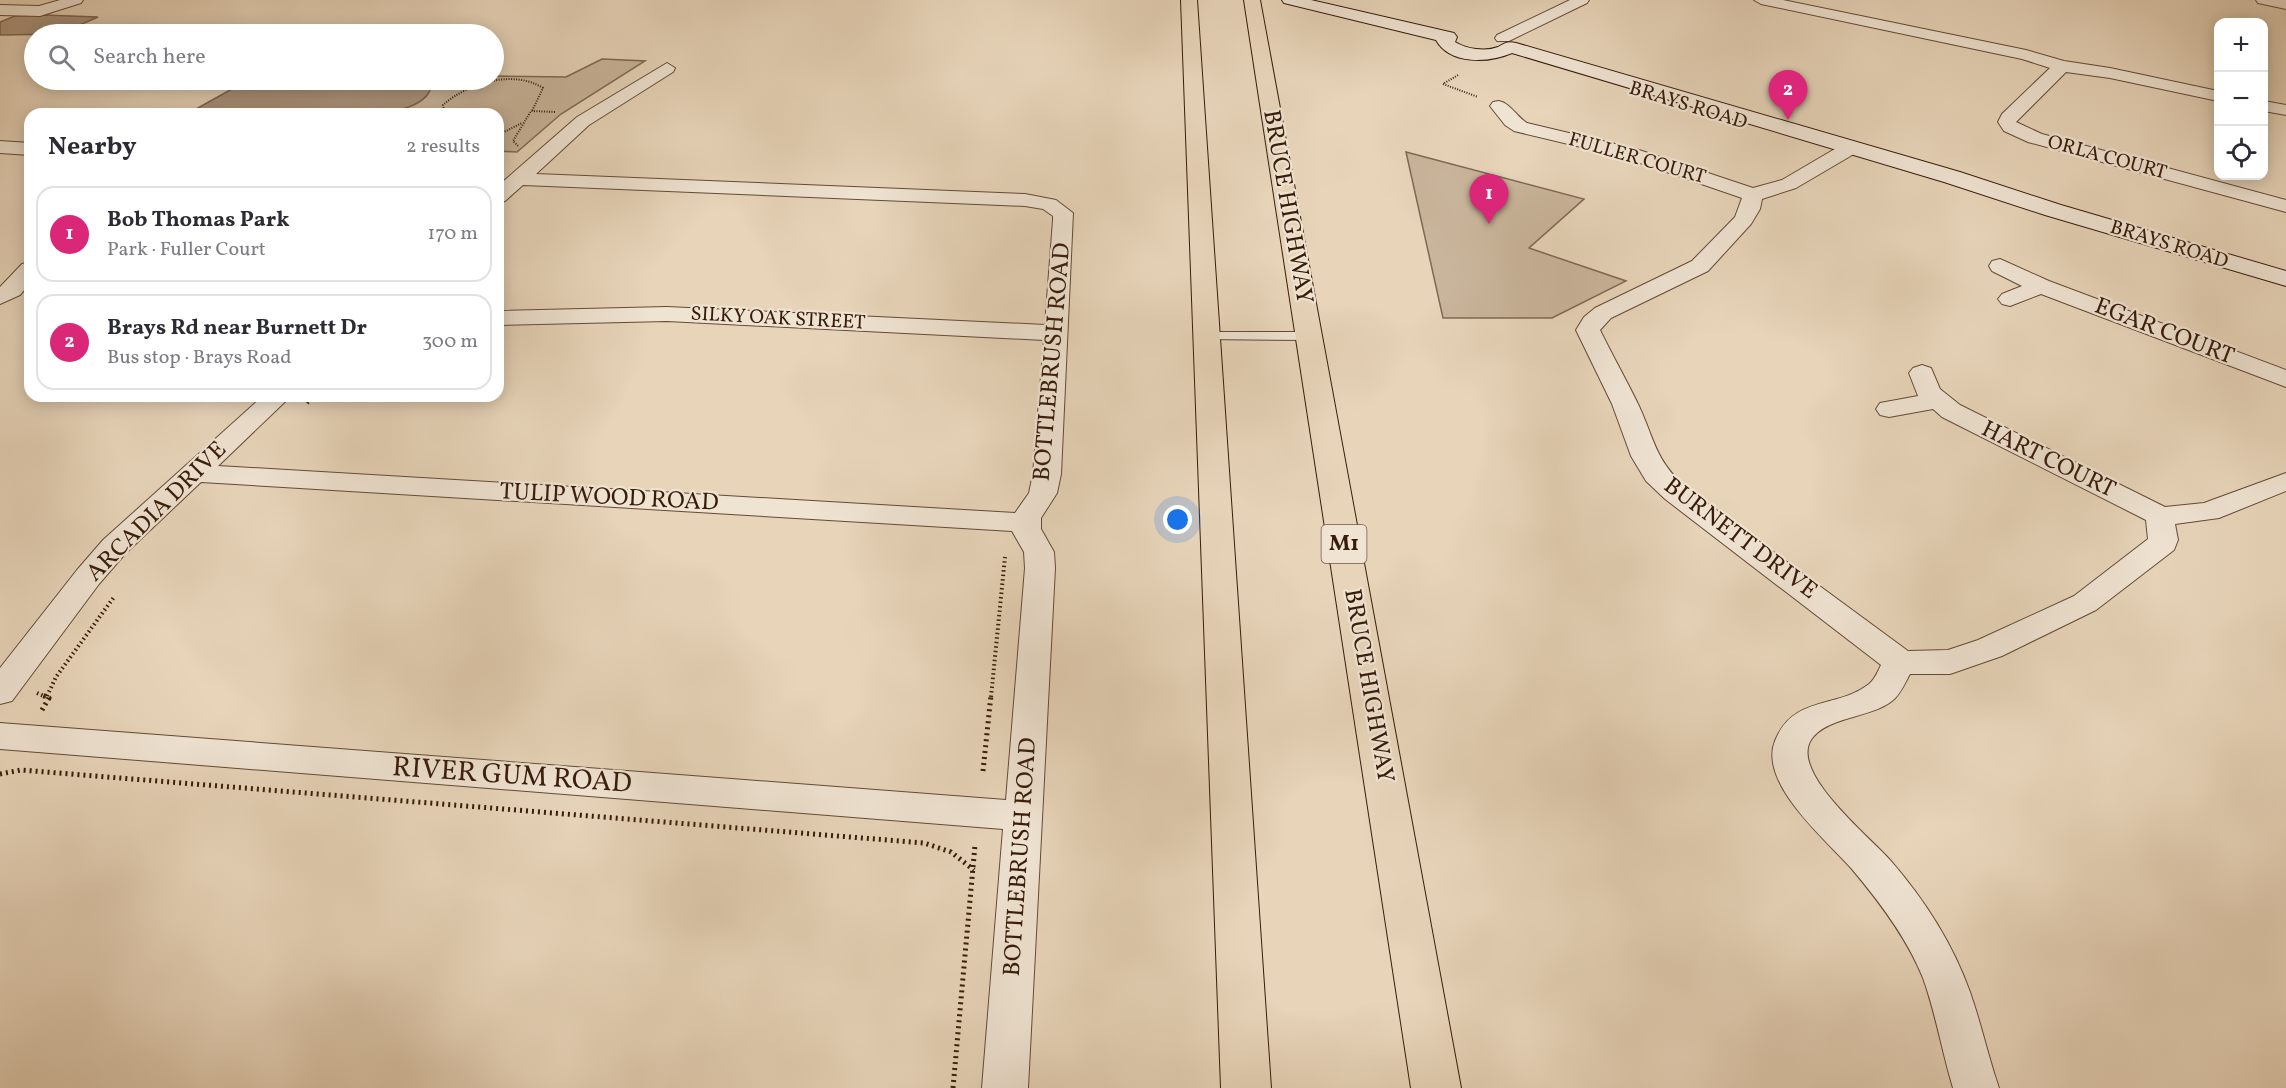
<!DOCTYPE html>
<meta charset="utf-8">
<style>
:root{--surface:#fff;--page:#f7f7f7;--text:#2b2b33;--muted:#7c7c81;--line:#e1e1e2;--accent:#db2777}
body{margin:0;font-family:Vollkorn,serif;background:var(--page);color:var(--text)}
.controls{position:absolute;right:18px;top:18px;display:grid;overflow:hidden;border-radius:12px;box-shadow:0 3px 15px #0003}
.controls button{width:54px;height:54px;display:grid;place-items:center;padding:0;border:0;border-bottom:2px solid var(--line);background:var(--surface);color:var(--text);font:30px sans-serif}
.you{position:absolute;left:1178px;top:520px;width:21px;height:21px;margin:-15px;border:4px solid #fff;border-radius:50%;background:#1a73e8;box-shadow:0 0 0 9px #1a73e833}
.badge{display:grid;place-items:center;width:39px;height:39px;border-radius:50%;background:var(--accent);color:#fff;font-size:20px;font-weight:700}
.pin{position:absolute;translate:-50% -50px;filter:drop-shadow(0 2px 3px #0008)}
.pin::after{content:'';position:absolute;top:32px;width:21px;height:18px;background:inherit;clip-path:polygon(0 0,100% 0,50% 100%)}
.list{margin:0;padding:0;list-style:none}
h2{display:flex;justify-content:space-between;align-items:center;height:78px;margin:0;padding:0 24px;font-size:26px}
h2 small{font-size:20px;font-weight:400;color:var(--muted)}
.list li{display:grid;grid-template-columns:39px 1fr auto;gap:18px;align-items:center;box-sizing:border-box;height:96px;margin:0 12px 12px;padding:0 12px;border:2px solid var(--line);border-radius:18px}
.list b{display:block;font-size:22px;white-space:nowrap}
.list p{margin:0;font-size:20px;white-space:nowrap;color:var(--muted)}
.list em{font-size:20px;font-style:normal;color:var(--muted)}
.icon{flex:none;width:33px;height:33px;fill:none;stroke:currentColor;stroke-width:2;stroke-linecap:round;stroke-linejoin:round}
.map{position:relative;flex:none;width:2286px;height:1088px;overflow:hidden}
.search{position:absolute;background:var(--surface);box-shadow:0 3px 15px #0003;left:24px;top:24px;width:480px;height:66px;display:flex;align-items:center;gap:15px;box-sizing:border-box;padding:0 21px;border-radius:33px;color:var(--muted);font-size:22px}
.panel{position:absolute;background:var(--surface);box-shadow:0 3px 15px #0003;left:24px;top:108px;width:480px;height:294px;border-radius:18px}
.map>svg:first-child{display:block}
</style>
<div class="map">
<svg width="2286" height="1088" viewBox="0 0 2286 1088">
<rect width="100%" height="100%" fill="#e7d4b9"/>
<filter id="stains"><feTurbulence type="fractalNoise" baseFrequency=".00333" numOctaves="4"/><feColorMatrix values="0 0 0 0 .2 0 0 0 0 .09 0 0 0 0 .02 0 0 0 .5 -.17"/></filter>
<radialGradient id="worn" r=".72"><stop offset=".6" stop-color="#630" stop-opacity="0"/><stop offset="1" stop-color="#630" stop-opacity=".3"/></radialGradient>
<!-- green -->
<path fill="#c9b59b" stroke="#806852" stroke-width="1.5" d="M602 59 645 61 561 114 517 152 498 151V114H386L416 103 428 80H494V76L566 77Z
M1406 152 1584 199 1529 248 1626 281 1552 318H1443Z"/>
<!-- water -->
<path fill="#ac957e" stroke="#7e6550" stroke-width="1.5" d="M44 15 98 17 59 34 0 35V22L15 16Z
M248 80H428L427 83 431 87C427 105 401 109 386 114H187Z"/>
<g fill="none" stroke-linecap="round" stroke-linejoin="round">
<!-- service casing -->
<g stroke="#644a36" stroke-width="2">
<path id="service" d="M1206 332H1309L1315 336 1309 340 1202 339 1200 336Z"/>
</g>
<!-- minor casing -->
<g stroke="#644a36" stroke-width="2">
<path id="minor" d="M60 0H83L81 3 40 16 0 15V5L39 6Z
M1570 0H1589L1587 3 1509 41H1497L1495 38 1497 35Z
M1754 0H1783L2026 50 2064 61 2110 68 2218 91V101L2110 78 2066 72 2016 122 2042 134 2286 200V212L2028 142 2004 131 1998 122 2002 114 2050 68 2022 59 1761 4Z
M2256 0H2286V9L2258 3Z
M667 63 675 68 673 72 589 125 536 174 1025 194 1056 200 1073 213 1061 474 1057 493 1041 518V529L1054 552 1055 568 1028 1088H982L1003 829 0 749V723L1006 800 1025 568 1024 552 1012 531 201 482 125 554 99 584 12 701 0 704V668L77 570 103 540 263 396H291L218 466 1015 513 1029 493 1033 474 1044 340 667 321 498 325V311L667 307 1045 325 1053 220V216L1043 209 1025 206 523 185 505 201 498 203V186L577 117Z
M1499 101C1510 103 1517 117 1527 123L1636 149 1753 188 1782 180 1845 143H1859L1862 147 1859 151 1796 188 1762 199 1760 209 1751 224 1708 271 1611 318 1600 330C1612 355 1626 379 1638 404 1655 440 1654 458 1685 487L1908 651 1948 650 1978 640 2074 596 2148 539 2146 520 1942 417 1933 409 1889 417 1880 415 1876 409 1880 403 1918 396 1909 373 1913 368 1922 365 1931 368 1940 389 1960 405 2165 507 2204 503 2286 473V491L2219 518 2175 524 2178 540 2174 550 2096 610 2002 656 1950 674H1910C1905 683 1900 695 1892 701 1871 718 1825 717 1811 740 1790 773 1870 837 1890 860 1924 899 1952 942 1970 992 1981 1023 1988 1056 1999 1088H1953C1942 1052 1936 1014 1923 978 1907 938 1879 901 1851 868 1826 840 1758 783 1775 741 1793 695 1837 709 1869 684 1875 679 1878 671 1881 665L1665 499 1646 481 1631 456 1612 404 1576 330 1584 317 1595 308 1692 261 1735 217 1742 198 1623 157 1514 131 1505 125 1490 106 1493 102Z
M2264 101 2286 105V115L2264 111Z
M0 141 30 143V155L0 153Z
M2000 259 2049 281 2286 370V387L2041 294 2010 306 2002 304 1998 299 2002 294 2022 286 1992 271 1989 266 1992 261Z
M30 262V283L20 295 0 304V287L22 264Z"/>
</g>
<!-- secondary casing -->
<g stroke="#381c0a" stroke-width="2">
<path id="secondary" d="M1282 0H1311L1454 33 1457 37 1455 42C1467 49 1485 52 1498 47 1505 43 1508 41 1516 43L1960 172 2061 205 2286 271V286L2045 215 1944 182 1512 53C1489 63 1450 65 1436 40L1284 3Z"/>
</g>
<!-- motorway casing -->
<g stroke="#381c0a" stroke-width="2">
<path id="motorway" d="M1181 0H1197L1271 1088H1221Z
M1244 0H1260L1461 1088H1411Z"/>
</g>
<!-- path-far3 -->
<path stroke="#381c0a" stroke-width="2" stroke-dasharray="1 1.5" stroke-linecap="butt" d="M1458 75 1443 84 1478 97
M451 114 444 110 443 105C468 83 513 69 543 88L532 111
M498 135 522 123
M518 146 513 141 531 111 556 112"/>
<!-- path-far2 -->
<path stroke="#381c0a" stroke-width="3" stroke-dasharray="1.5 2" stroke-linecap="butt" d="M311 399 314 396"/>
<!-- path-far1 -->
<path stroke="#381c0a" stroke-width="4" stroke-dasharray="1.5 3" stroke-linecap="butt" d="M307 403 313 397
M37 693 46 697
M47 696 56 677 114 597
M991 697 1005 557"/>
<!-- path -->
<path stroke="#381c0a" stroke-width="5" stroke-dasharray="2 4" stroke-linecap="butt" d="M42 710 49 698 42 695
M983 771 991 695
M0 774 21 770 924 843 951 852 974 870
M953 1088 975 845"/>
<!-- service -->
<use href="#service" fill="#efe3d2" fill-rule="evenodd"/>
<!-- minor -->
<use href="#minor" fill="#efe3d2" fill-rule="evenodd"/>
<!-- secondary -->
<use href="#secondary" fill="#efe3d2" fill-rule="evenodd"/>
<!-- motorway -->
<use href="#motorway" fill="#e7d4b9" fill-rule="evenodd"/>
</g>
<g text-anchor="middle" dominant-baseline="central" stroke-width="4.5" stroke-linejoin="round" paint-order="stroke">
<!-- far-street labels -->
<g font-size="20" fill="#381c0a" stroke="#efe3d2">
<text transform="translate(1688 106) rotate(17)">BRAYS ROAD</text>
<text transform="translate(2107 158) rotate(15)">ORLA COURT</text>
<text transform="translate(1637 159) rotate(16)">FULLER COURT</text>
<text transform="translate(2169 245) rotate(17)">BRAYS ROAD</text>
<text transform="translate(778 319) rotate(3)">SILKY OAK STREET</text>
</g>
<!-- shield labels -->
<rect fill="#efe3d2" stroke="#6f5846" stroke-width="1.5" x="1321.5" y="525" width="45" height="38" rx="4.5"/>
<g font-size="22" font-weight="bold" fill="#381c0a">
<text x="1344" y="544">M1</text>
</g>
<!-- street labels -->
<g font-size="24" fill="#381c0a" stroke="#efe3d2">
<text transform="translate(1287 207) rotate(80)">BRUCE HIGHWAY</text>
<text transform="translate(2164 332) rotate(21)">EGAR COURT</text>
<text transform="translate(1053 362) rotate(-85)">BOTTLEBRUSH ROAD</text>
<text transform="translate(2048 460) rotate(26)">HART COURT</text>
<text transform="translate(609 498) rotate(3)">TULIP WOOD ROAD</text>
<text transform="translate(157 512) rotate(-45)">ARCADIA DRIVE</text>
<text transform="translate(1740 539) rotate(37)">BURNETT DRIVE</text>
<text transform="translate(1368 686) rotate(80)">BRUCE HIGHWAY</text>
<text transform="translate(1021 857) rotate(-86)">BOTTLEBRUSH ROAD</text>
</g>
<!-- near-street labels -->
<g font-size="28" fill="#381c0a" stroke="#efe3d2">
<text transform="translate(512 776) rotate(4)">RIVER GUM ROAD</text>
</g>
</g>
<rect width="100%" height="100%" filter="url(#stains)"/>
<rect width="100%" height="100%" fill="url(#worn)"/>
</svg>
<div class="controls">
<button>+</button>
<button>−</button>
<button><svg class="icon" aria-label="locate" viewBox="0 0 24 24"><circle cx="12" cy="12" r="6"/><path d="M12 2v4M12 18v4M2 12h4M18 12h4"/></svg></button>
</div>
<div class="you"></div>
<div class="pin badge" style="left:1489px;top:224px">1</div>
<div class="pin badge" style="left:1788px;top:120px">2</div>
<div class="search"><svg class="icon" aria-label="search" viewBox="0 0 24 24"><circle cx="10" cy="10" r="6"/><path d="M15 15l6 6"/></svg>Search here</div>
<section class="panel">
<h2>Nearby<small>2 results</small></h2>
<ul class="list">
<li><span class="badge">1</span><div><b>Bob Thomas Park</b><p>Park · Fuller Court</p></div><em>170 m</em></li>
<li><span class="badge">2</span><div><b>Brays Rd near Burnett Dr</b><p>Bus stop · Brays Road</p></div><em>300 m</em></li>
</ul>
</section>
</div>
